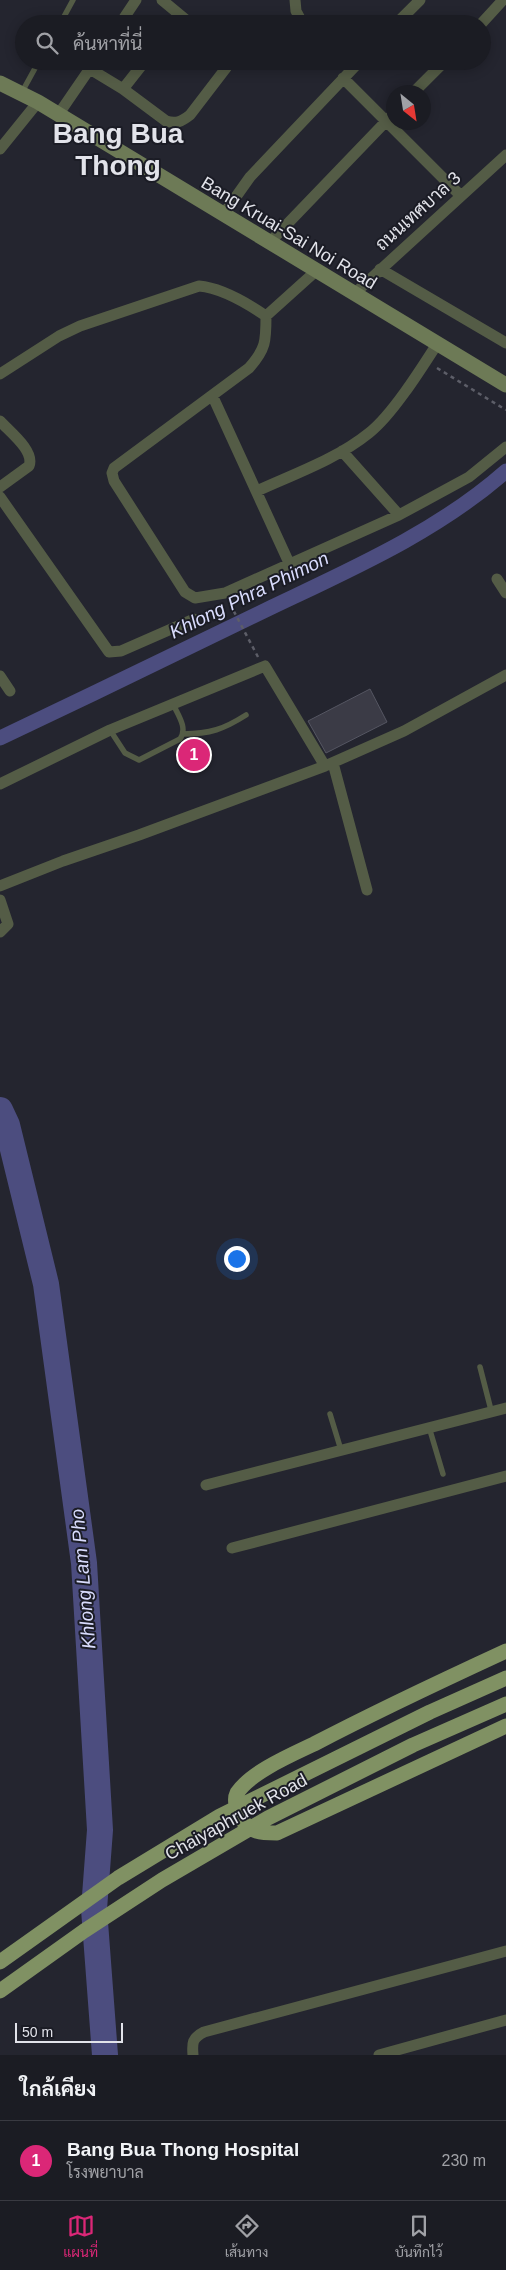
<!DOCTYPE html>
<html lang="th">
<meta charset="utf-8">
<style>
:root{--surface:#1b1c23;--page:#24252b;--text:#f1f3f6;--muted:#a0a1a6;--line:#393a41;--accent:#db2777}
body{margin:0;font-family:Helvetica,Sarabun,sans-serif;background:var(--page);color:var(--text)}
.compass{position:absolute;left:386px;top:85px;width:45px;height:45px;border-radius:50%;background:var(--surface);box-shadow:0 2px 12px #0003;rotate:150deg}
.scale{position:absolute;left:15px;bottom:12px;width:108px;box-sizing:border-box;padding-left:5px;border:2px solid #e2e3ea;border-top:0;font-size:14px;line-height:18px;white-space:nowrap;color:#e2e3ea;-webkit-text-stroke:4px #1b1c25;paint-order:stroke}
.you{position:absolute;left:236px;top:1258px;width:18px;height:18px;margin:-12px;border:4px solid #fff;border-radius:50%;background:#1a73e8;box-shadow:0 0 0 8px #1a73e833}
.badge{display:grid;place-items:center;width:32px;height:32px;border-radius:50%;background:var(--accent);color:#fff;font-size:16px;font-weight:700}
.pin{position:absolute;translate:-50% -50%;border:2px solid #fff;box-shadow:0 1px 5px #0006}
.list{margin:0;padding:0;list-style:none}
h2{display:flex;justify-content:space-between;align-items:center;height:65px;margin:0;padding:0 20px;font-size:21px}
h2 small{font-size:16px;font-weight:400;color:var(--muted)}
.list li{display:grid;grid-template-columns:32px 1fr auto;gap:15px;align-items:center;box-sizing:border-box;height:80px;padding:0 20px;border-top:1px solid var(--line)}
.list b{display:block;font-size:19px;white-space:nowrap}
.list p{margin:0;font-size:16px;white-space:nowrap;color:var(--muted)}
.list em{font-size:16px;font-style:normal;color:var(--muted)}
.icon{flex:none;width:28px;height:28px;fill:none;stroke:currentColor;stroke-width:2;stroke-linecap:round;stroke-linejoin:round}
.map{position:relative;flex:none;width:506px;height:2055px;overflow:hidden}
.search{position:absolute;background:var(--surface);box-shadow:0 2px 12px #0003;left:15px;right:15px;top:15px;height:55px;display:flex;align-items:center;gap:12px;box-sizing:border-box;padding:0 18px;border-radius:28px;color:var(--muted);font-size:19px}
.sheet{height:145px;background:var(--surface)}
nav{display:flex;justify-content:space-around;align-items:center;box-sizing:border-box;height:70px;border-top:1px solid var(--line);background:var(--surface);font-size:14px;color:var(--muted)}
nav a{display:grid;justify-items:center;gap:2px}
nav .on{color:var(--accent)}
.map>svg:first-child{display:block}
</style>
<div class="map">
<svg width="506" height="2055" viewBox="0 0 506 2055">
<rect width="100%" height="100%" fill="#24252f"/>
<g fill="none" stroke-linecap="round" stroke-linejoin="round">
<!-- canal -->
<path stroke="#4c4d7f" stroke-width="15" d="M0 738C91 695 181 651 272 607 354 568 438 531 506 471"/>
<!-- river -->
<path stroke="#4c4d7f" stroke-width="26" d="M0 1110 7 1125 46 1284 84 1563 100 1830 94 1909 105 2055"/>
</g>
<!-- building -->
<path fill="#3b3b46" stroke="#555662" d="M370 689 387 722 326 753 308 721Z"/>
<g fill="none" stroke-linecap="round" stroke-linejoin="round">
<!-- path -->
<path stroke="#5d5e68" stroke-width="2.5" stroke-dasharray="4 4" stroke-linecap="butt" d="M437 368 506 410
M230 604 258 657"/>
<!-- lane -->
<path stroke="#545c46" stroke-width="5.5" d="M60 24 73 0
M22 92 39 61
M110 730 125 753 139 760 180 739C188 728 178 715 173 704
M183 734C210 734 224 729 246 715
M480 1367 491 1410
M330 1414 341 1450
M429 1427 443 1474"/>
<!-- street -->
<path stroke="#545c46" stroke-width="11" d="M162 0 191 24
M295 0 296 11 303 24
M120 24 136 0
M396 24 420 0
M481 24 503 0
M90 69 123 89 166 121C176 124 181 122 190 115L226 68 228 61
M343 78 461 196
M123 89 145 61
M414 92 445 61
M58 115 95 61
M0 149 38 102
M223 215 250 177 360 61
M269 243 394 113
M380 269 506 343
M316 271 266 316C266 341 266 349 249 368L114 468 112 473 114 481 185 592 195 598 225 593 399 515 469 477 506 447
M354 294 506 155
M0 374 59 336 80 326 199 286C222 288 247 303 266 316
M213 397 290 565
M0 421C10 432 35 451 29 466L0 487
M342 451 399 515
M257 491C294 474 337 459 369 433 392 415 421 369 437 344
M0 497 109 652 121 651 194 619
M497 579 506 593
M0 676 10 691
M333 763 367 890
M0 784 110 730 265 666 325 766
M0 886 63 861 139 835 325 766 404 731 506 675
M0 900 8 924 0 932
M206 1485 506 1408
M232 1548 506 1476
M193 2055C192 2043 192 2038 204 2032L506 1951
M379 2055 506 2020"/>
<!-- secondary -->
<path stroke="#6d7a56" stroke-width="15" d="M0 83 38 102 506 385"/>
<!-- primary -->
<path stroke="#809163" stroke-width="15" d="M506 1651C441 1681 377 1711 314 1744 291 1755 251 1772 237 1793 233 1801 238 1811 241 1818 249 1833 262 1833 277 1833L506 1726
M0 1962 118 1878 220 1816 430 1712 506 1678
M0 1991 84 1931 162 1880 268 1818 413 1745 506 1704"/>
</g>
<g text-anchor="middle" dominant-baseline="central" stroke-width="4" stroke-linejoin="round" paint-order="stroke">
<!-- street labels -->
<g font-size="18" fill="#e2e3ea" stroke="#1b1c25">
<text transform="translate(418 211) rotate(-42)">ถนนเทศบาล 3</text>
<text transform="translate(289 233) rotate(31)">Bang Kruai-Sai Noi Road</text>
<text transform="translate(236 1817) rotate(-29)">Chaiyaphruek Road</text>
</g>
<!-- water labels -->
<g font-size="19" font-style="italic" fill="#d9dcfd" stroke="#1b1c25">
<text transform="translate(249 595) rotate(-26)">Khlong Phra Phimon</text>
<text transform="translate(83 1579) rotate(-95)">Khlong Lam Pho</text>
</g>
<!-- town labels -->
<g font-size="28" font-weight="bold" fill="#e2e3ea" stroke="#1b1c25">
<text x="118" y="133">Bang Bua<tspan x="118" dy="32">Thong</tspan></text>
</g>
</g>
</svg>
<svg class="compass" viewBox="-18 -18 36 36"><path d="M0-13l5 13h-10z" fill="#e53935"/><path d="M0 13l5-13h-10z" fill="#a0a1a6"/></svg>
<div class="scale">50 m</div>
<div class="you"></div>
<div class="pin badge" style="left:194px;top:755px">1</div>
<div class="search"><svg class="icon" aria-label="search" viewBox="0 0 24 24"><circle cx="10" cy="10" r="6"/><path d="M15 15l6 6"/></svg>ค้นหาที่นี่</div>
</div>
<section class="sheet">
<h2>ใกล้เคียง<small></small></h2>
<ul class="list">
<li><span class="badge">1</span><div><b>Bang Bua Thong Hospital</b><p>โรงพยาบาล</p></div><em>230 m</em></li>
</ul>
</section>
<nav>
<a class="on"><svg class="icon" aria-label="map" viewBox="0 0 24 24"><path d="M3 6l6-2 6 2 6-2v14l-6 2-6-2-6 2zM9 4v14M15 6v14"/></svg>แผนที่</a>
<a><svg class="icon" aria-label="directions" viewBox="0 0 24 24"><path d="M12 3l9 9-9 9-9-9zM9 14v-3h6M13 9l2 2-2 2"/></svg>เส้นทาง</a>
<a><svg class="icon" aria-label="saved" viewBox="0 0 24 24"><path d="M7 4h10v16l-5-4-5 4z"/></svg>บันทึกไว้</a>
</nav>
